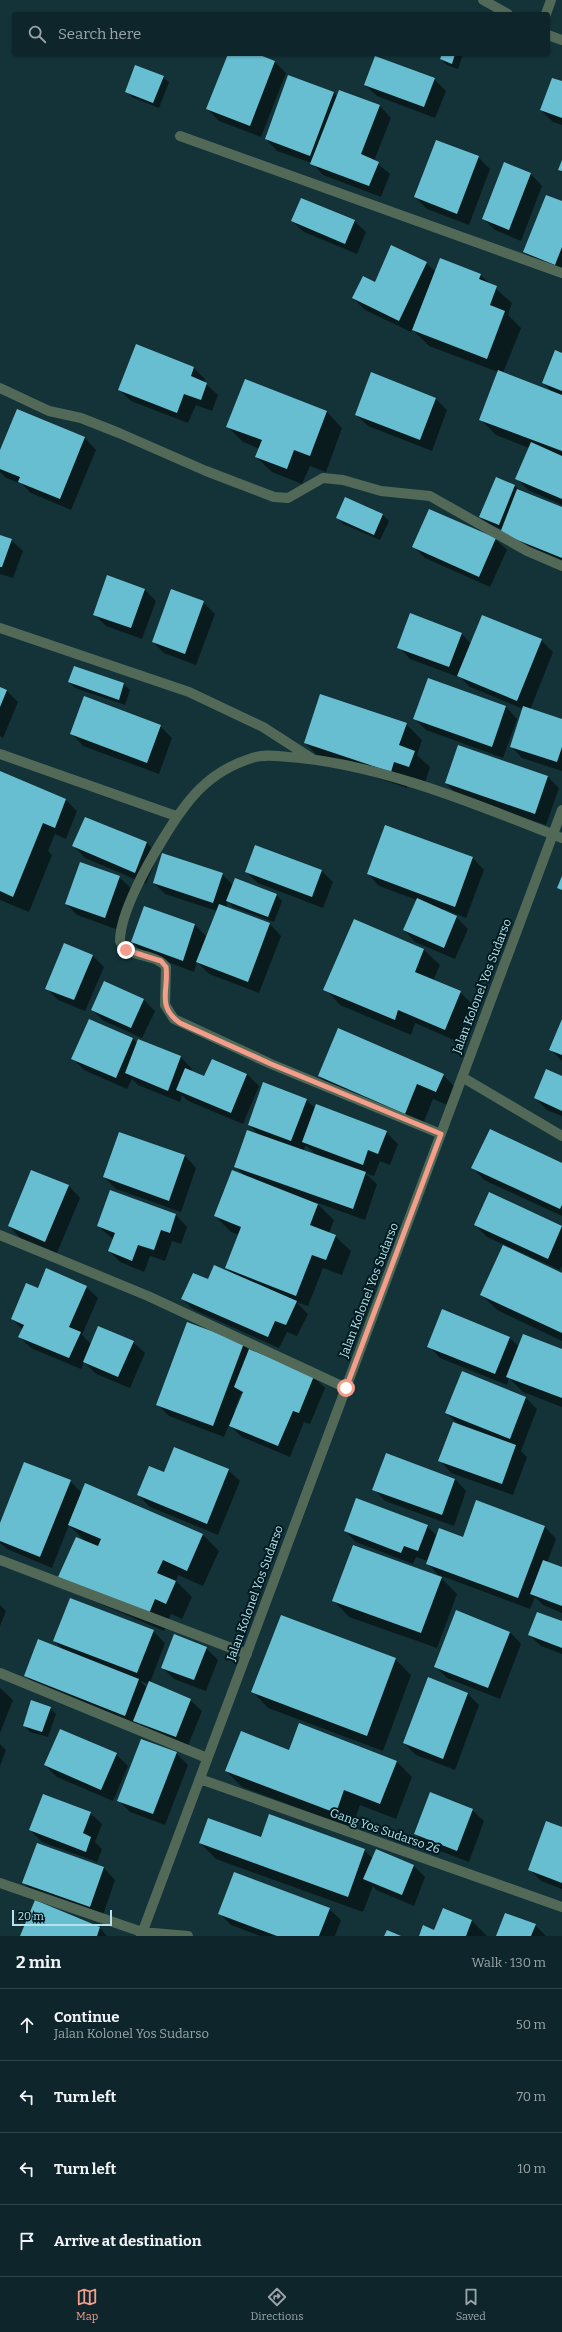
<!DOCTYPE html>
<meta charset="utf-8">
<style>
:root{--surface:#0e262b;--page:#172e33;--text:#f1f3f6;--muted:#9ba5a9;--line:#2e4347;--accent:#f49d8b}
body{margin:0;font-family:Bitter,serif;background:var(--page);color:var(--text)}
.scale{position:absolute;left:12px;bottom:10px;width:100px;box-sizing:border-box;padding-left:4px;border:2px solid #b5e2ec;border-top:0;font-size:11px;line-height:14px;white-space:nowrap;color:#b5e2ec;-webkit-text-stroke:3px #001a20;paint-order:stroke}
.stop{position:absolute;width:12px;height:12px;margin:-9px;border:3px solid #f49d8b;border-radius:50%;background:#fff}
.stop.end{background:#f49d8b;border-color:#fff;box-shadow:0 1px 4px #0008}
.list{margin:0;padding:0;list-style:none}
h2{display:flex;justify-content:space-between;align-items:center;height:52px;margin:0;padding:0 16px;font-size:17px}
h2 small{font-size:13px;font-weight:400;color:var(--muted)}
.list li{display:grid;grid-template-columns:26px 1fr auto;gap:12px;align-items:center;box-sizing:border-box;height:72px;padding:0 16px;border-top:1px solid var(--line)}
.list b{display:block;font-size:15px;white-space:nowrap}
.list p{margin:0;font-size:13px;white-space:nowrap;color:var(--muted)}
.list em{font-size:13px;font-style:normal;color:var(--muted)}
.icon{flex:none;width:22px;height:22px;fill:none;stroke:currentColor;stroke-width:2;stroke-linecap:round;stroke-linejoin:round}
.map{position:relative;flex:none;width:562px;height:1936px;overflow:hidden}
.search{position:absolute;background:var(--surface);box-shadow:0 1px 3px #0004;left:12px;right:12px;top:12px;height:44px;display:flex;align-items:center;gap:10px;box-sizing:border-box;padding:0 14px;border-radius:4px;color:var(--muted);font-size:15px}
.sheet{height:340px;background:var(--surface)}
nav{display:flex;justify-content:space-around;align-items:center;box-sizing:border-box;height:56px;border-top:1px solid var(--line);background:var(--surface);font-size:11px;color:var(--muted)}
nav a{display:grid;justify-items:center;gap:2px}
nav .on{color:var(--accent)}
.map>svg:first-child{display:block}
</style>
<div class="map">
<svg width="562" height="1936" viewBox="0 0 562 1936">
<rect width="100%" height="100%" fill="#133339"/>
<!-- shadow -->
<path fill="#0007" fill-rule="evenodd" d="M229 54H255L274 61 286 73 261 137 219 121 207 109Z
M443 54H463L458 69 447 65 441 59Z
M163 77 169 82 159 108 132 97 126 91Z
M434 79 446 91 435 118 377 96 365 85Z
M562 82V125L553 122 541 110Z
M333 92 338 97 380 106 391 118 374 161 390 174 381 197 323 175 312 163 277 151 266 139Z
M478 157 490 169 469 225 427 209 415 197Z
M504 164 531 174 542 186 521 241 495 230 483 218Z
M562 202V274L536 263 524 252Z
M292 221H354L366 232 357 254 304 232Z
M426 263 436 272 480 275 512 303 508 315 521 328 503 373 552 392 543 383 562 354V505L528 490 516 478 529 448 496 435 481 420 498 372 429 346 412 329 411 332 365 310 353 298 375 283Z
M136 346 194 368 205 379 204 382 218 395 212 411 196 405 188 423 131 401 119 390Z
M372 374 436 399 447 410 432 451 368 426 356 415Z
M327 412 342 428 326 472 310 466 302 484 272 472 256 457 260 449 243 442 228 427Z
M85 438 96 450 71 510 31 493 22 484 6 478 0 472V453Z
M496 478 515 486 521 492 562 508V564L513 545 503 530 486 523 480 517Z
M346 499 383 515 389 521 380 540 343 524 338 518Z
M0 536 11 540 23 551 13 578 0 574Z
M495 539 507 550 490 587 425 558 414 547Z
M145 590 156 601 142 639 106 626 94 614Z
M203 602 215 614 196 665 164 653 153 642Z
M462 634 471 644 541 640 553 652 530 710 562 720V771L522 758 511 746 523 709 470 687 461 678 410 659 399 647Z
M74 667 124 684 130 690 125 705 75 688 69 682Z
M428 679 506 707 517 719 503 758 426 730 414 718Z
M0 688 7 691 18 702 3 738 0 736Z
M406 724 422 740 417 755 430 767 425 783 410 777 407 788 321 759 305 743Z
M160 726 172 738 159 774 83 746 72 734Z
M0 772 66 800 77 811 66 839 55 834 48 851 52 855 29 912 0 900Z
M548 777 559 788 546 825 457 795 446 783Z
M86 818 147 843 158 855 146 884 85 858 74 846Z
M473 858 484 870 466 918 443 909V911L456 917 468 929 455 959 415 942 404 930 417 900 379 886 368 874Z
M322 871 333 882 323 908 258 883 246 872Z
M222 874 233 885 276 895 282 901 274 922 233 907 228 902 226 908 270 924 281 936 259 993 209 974 197 962 194 972 144 953 132 942 145 907 195 925 207 937 217 911 165 894 154 883Z
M119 877 131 888 116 929 77 915 66 904Z
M354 920 424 950 440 965 433 981 460 992 472 1004 456 1041 415 1023 411 1035 340 1005 325 989Z
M92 955 104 967 85 1011 58 1000 46 988Z
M143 999 155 1011 142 1038 104 1021 92 1010Z
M90 1020 133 1039 138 1044 139 1041 181 1057 192 1069 191 1072 205 1077 212 1060 247 1074 259 1086 243 1124 188 1101 182 1095 180 1102 138 1085 132 1079 127 1089 84 1070 73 1059Z
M562 1021V1061L551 1050Z
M443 1075 459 1091 452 1107 433 1099 421 1129 335 1092 319 1076Z
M562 1077V1116L547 1110 535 1098Z
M306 1100 316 1109 386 1132 398 1144 390 1165 380 1161 374 1176 365 1173 377 1184 365 1220 315 1202 334 1220 329 1233 335 1236 351 1251 342 1275 323 1268 308 1306 296 1302 308 1314 297 1336 287 1332 279 1348 194 1310 182 1299 209 1280 232 1273 227 1268 239 1235 231 1232 215 1216 246 1177 235 1166 259 1135 249 1125ZM306 1145 317 1156 303 1151Z
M120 1133 185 1156 196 1168 181 1212 116 1189 104 1177Z
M562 1164V1216L484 1180 473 1168Z
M69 1186 80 1198 57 1253 20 1238 9 1226Z
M111 1192 176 1215 187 1227 181 1244 172 1241 165 1261 150 1256 144 1272 120 1262 109 1251 113 1239 98 1226Z
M489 1194 562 1227V1266L560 1270 487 1237 475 1225Z
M562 1274V1341L497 1310 482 1295Z
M86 1287 98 1298 82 1335 91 1344 133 1342 145 1353 130 1388 96 1374 84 1362 81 1369 31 1348 20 1337 23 1330 12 1319 38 1289Z
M509 1337 519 1347 562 1350V1407L523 1392 509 1378 507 1385 440 1358 429 1346Z
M243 1344 249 1350 314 1377 325 1388 310 1424 304 1422 290 1457 242 1437 229 1425 224 1437 169 1416 157 1404ZM241 1393 243 1395 236 1412 234 1411Z
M462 1372 526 1398 537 1409 521 1451 527 1457 513 1495 451 1473 440 1461 458 1424 446 1413Z
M386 1454 455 1479 466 1491 454 1526 385 1501 374 1489Z
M228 1470 240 1481 218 1535 150 1507 138 1495 164 1473Z
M70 1481 82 1493 86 1485 203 1535 219 1551 203 1586 178 1575 176 1581 192 1597 182 1619 171 1614 164 1631 75 1593 87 1543 69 1525 52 1568 7 1549 0 1543V1526Z
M477 1501 545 1527 556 1539 547 1563 562 1568V1613L543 1605 535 1597 530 1609 439 1575 441 1578 427 1563 428 1561 416 1557 413 1564 356 1542 345 1531 427 1526 437 1536 463 1538Z
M441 1578 457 1594 437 1648 349 1617 334 1601Z
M0 1605 6 1611 0 1626Z
M562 1622V1654L541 1646 529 1635Z
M153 1631 165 1643 150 1683 190 1700 202 1711 187 1748 146 1732 138 1723 136 1727 36 1687 25 1675 64 1650 54 1641ZM140 1681 149 1684 147 1688Z
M510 1632 521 1644 500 1699 447 1678 435 1666Z
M206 1648 218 1660 206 1691 174 1679 162 1667Z
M395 1659 411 1675 383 1751 268 1708 253 1692Z
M429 1679 468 1694 479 1705 455 1770 416 1755 404 1743Z
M0 1688 13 1700 0 1733Z
M50 1708 56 1714 48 1737 30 1732 24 1726Z
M0 1744 6 1750 0 1766Z
M289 1751 396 1761 412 1777 396 1819 360 1805 352 1828 242 1787 226 1771Z
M176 1753 188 1765 165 1825 130 1812 119 1801Z
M116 1754 128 1766 113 1801 57 1777 45 1765Z
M472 1810 484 1821 469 1862 427 1846 415 1834Z
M90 1813 102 1824 95 1842 102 1849 97 1862 42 1842 30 1830Z
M562 1828V1889L541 1881 529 1869Z
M261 1839 364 1850 373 1859 414 1866 425 1877 414 1906 376 1890 373 1886 363 1912 216 1859 200 1843Z
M37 1844 104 1868 115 1880 102 1918 35 1895 24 1883Z
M35 1901 100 1928 107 1936H21Z
M329 1909 341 1920 335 1936H260L231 1925 220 1914Z
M471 1920 487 1936H420L435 1931Z
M535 1925 546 1936H497Z"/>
<!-- building -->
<path fill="#67bed0" d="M228 54H257L275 61 250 126 206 109Z
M442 54H455L452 64 440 59Z
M375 56 435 78 424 107 364 85Z
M135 65 164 76 153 103 125 92Z
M288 75 334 92 310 156 265 139Z
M552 78 562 81V118L540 110Z
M339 90 380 105 361 154 379 162 369 186 310 164Z
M436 140 479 156 457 214 414 197Z
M562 160V171L558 170Z
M504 162 531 173 509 230 482 219Z
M546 195 562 201V247L555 265 523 252Z
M301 198 355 220 345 244 291 221Z
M391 245 427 262 399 321 352 298 363 276 375 282Z
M440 258 481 274 479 279 497 286 490 305 505 311 487 359 412 330Z
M136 344 194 367 191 376 207 383 201 400 184 394 177 413 118 390Z
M555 350 562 353V391L542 383Z
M498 370 562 395V451L479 420Z
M371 372 436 398 420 440 355 415Z
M245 379 327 411 310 456 294 450 287 469 255 457 262 440 226 427Z
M17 409 85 437 60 499 18 482 20 477 0 469V450Z
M531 442 562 456V499L515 479Z
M496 477 515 485 499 525 479 517Z
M517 489 562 507V558L500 533Z
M345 497 383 514 374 535 336 518Z
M429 509 496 538 479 577 412 547Z
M0 535 12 539 2 567H0Z
M107 575 145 589 131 628 93 615Z
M171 589 204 601 185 654 152 642Z
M410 613 462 633 449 667 397 648Z
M482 615 542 639 517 701 457 676Z
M74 666 124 683 119 700 68 682Z
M428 678 506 706 492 747 413 719Z
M0 687 7 690 0 707Z
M320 694 407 723 399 745 415 751 409 767 394 762 391 772 304 743Z
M84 696 161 725 147 763 70 734Z
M523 706 562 719V747L557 762 510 747Z
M458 745 548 776 535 814 445 783Z
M0 771 66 799 55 828 43 823 13 897 0 891Z
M85 817 147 842 135 873 72 846Z
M385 825 473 857 455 907 367 874Z
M255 845 322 870 312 897 245 872Z
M162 853 223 873 213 903 153 883Z
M80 862 120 876 105 918 65 904Z
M562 876V890L557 888Z
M235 878 277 894 268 917 226 901Z
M417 898 457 916 444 948 403 930Z
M219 904 270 923 248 982 196 962Z
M144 906 195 924 183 961 131 942Z
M354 919 424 949 415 972 461 991 445 1030 398 1010 395 1020 323 990Z
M64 943 93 955 74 1000 45 989Z
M104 981 144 999 131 1028 91 1010Z
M89 1019 133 1038 116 1078 71 1059Z
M562 1019V1055L549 1050Z
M338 1028 444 1074 436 1092 417 1084 405 1114 318 1076Z
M138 1039 181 1056 168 1091 125 1073Z
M212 1059 247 1074 231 1113 176 1090 185 1068 204 1076Z
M546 1069 562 1076V1111L534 1098Z
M263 1082 307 1099 291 1141 248 1125Z
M316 1104 387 1131 378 1154 368 1150 363 1165 302 1142Z
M490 1129 562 1163V1205L560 1209 471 1168Z
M247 1130 366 1172 353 1209 234 1167Z
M119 1132 185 1155 169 1201 103 1177Z
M31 1170 69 1185 45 1242 8 1226Z
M232 1170 318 1204 310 1225 336 1235 326 1260 312 1255 296 1296 225 1268 241 1227 214 1216Z
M110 1190 176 1214 170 1233 161 1230 154 1250 138 1245 132 1261 108 1251 115 1233 97 1226Z
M489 1192 562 1226 548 1259 474 1225Z
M503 1245 562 1273V1333L480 1295Z
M214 1265 297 1301 286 1325 275 1321 268 1337 181 1299 193 1273 208 1279Z
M46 1268 87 1286 69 1327 81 1332 69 1358 18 1337 24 1325 11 1319 26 1283 38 1288Z
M442 1309 510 1337 495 1374 427 1347Z
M187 1322 244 1343 213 1426 156 1405Z
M98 1326 134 1341 118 1377 83 1362Z
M523 1334 562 1349V1398L506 1377Z
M249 1349 314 1376 299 1413 293 1411 278 1446 229 1426 243 1392 234 1387Z
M462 1371 526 1397 510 1439 445 1413Z
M453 1422 516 1445 502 1484 438 1461Z
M174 1447 229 1469 207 1524 137 1495 149 1466 164 1472Z
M386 1453 455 1479 442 1515 372 1490Z
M24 1462 71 1480 40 1557 0 1541V1523Z
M85 1483 203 1534 187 1571 163 1560 157 1573 176 1581 166 1604 155 1599 148 1616 58 1577 76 1537 98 1546 101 1539 68 1525Z
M356 1498 428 1525 418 1551 404 1546 401 1553 344 1531Z
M476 1500 545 1526 518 1598 426 1564 439 1528 463 1537Z
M353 1545 442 1577 421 1633 332 1601Z
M543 1560 562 1567V1606L530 1594Z
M70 1598 154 1630 137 1673 53 1641Z
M456 1610 510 1632 488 1688 434 1667Z
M537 1612 562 1621V1648L528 1635Z
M281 1615 396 1658 367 1736 251 1692Z
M174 1634 207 1647 194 1680 161 1668Z
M38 1639 139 1679 125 1716 24 1676Z
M428 1677 468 1693 443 1759 403 1743Z
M149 1681 191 1699 176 1737 133 1721Z
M31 1700 51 1707 42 1732 23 1726Z
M299 1723 397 1761 380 1804 344 1790 336 1813 225 1771 241 1731 289 1750Z
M60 1729 117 1753 101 1790 44 1765Z
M141 1739 177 1752 153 1814 117 1801Z
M430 1792 473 1809 457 1851 414 1834Z
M43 1794 91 1812 83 1833 91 1837 86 1852 29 1830Z
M269 1814 365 1849 348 1897 199 1843 208 1818 261 1837Z
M546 1821 562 1827V1883L528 1870Z
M37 1843 104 1867 90 1907 22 1883Z
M376 1849 414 1865 402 1895 363 1879Z
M234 1872 330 1908 319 1936H277L218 1914Z
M35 1900 100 1927 97 1936H20Z
M443 1908 472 1920 466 1936H419L423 1925 434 1930Z
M505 1913 536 1924 531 1936H496Z
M387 1930 401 1936H384Z"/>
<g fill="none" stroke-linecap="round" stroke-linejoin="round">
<!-- minor -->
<path stroke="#526958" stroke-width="10" d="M483 0 508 14
M546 14 551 0
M548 35 562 40
M180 136 562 273
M0 388 49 411 81 418 119 433 206 471 274 497 288 498 323 478 343 480 381 491 430 496 527 551 562 566
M0 628 189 692 263 727 311 758
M0 754 176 816
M462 1077 562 1136
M441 1134 271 1064 174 1019 165 1005 166 967C155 952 127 959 120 941 120 913 148 863 163 839 186 801 207 772 252 758 263 754 276 756 288 757 378 763 478 805 562 838
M0 1235 148 1296 346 1388
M0 1560 247 1654
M0 1673 207 1758
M200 1779 562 1907
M0 1883 142 1932 188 1936
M141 1936 562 810"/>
</g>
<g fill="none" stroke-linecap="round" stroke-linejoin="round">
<!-- route -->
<path stroke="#f49d8b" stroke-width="5" d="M126 950 161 961 166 967C169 991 156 1006 180 1023L271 1064 441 1134 346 1388"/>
</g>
<g text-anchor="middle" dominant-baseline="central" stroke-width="4" stroke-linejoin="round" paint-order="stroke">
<!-- street labels -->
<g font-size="12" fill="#b5e2ec" stroke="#001a20">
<text transform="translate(482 986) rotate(-69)">Jalan Kolonel Yos Sudarso</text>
<text transform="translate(369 1290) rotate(-69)">Jalan Kolonel Yos Sudarso</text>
<text transform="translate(255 1593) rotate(-70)">Jalan Kolonel Yos Sudarso</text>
<text transform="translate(385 1831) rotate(19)">Gang Yos Sudarso 26</text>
</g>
</g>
</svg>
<div class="scale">20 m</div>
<div class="stop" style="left:346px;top:1388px"></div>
<div class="stop end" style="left:126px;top:950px"></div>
<div class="search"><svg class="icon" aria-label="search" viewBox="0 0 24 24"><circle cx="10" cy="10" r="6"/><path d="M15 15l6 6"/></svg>Search here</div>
</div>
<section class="sheet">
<h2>2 min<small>Walk · 130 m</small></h2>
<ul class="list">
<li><svg class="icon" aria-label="ahead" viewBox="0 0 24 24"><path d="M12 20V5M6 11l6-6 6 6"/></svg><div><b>Continue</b><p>Jalan Kolonel Yos Sudarso</p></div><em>50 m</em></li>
<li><svg class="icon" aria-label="left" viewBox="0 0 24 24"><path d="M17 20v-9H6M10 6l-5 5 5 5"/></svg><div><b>Turn left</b></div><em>70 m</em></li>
<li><svg class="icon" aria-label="left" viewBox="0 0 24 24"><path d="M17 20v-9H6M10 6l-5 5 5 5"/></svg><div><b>Turn left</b></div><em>10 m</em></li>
<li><svg class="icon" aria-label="arrive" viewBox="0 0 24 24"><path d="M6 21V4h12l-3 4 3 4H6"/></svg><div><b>Arrive at destination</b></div></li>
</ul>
</section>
<nav>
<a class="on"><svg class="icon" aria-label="map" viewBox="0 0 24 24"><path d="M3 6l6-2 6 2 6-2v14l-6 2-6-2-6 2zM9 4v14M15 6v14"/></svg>Map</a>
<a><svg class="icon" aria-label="directions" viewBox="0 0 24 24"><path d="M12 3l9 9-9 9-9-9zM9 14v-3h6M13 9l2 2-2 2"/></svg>Directions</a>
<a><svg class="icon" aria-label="saved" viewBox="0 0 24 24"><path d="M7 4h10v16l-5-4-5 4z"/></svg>Saved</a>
</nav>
